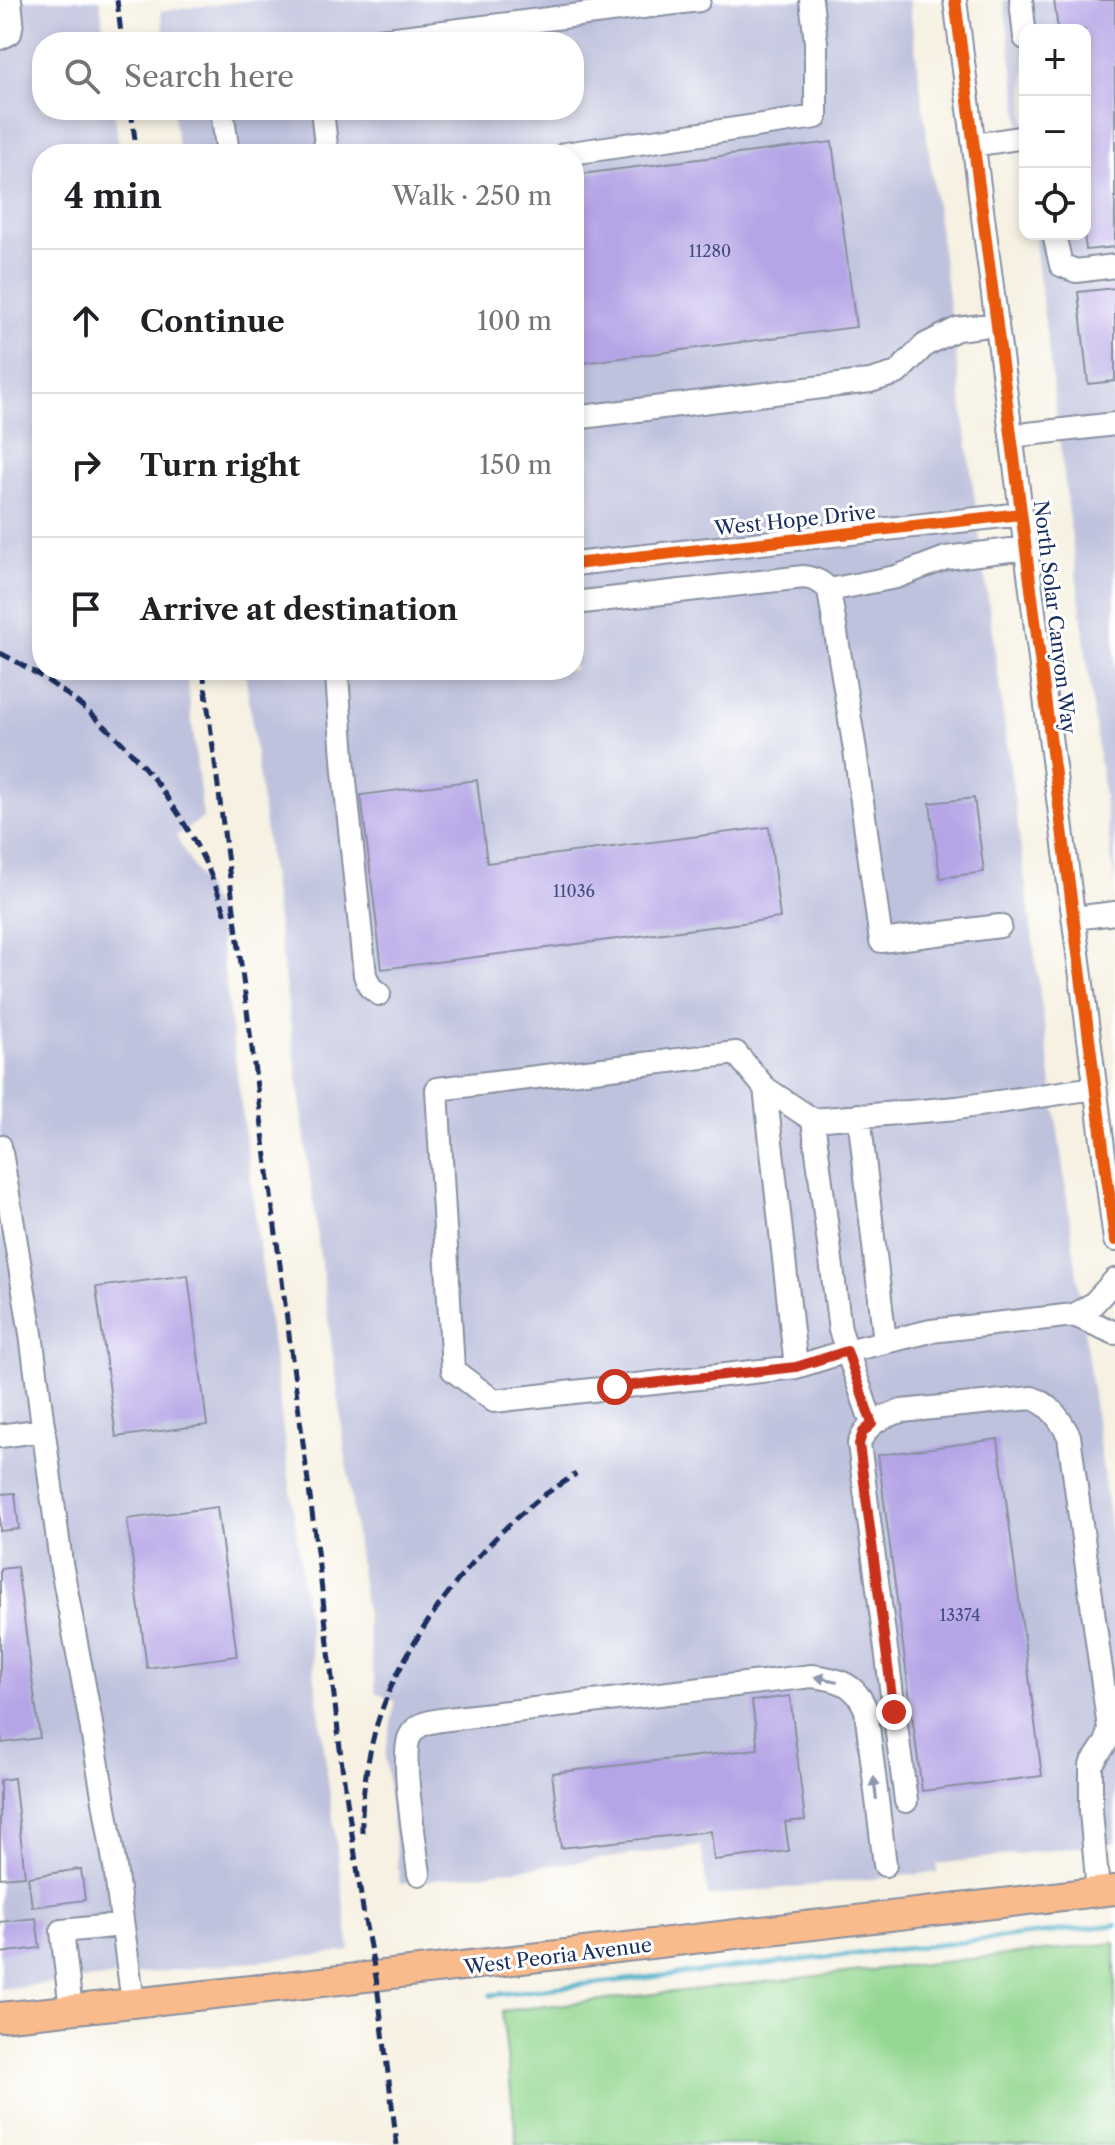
<!DOCTYPE html>
<meta charset="utf-8">
<style>
:root{--surface:#fff;--page:#f2f2f2;--text:#202124;--muted:#757577;--line:#e0e0e0}
body{margin:0;font-family:"Libre Caslon Text",serif;background:var(--page);color:var(--text)}
.controls{position:absolute;right:24px;top:24px;display:grid;overflow:hidden;border-radius:16px;box-shadow:0 4px 12px #0003}
.controls button{width:72px;height:72px;display:grid;place-items:center;padding:0;border:0;border-bottom:2px solid var(--line);background:var(--surface);color:var(--text);font:40px sans-serif}
.stop{position:absolute;width:24px;height:24px;margin:-18px;border:6px solid #c8321e;border-radius:50%;background:#fff}
.stop.end{background:#c8321e;border-color:#fff;box-shadow:0 2px 8px #0008}
.list{margin:0;padding:0;list-style:none}
h2{display:flex;justify-content:space-between;align-items:center;height:104px;margin:0;padding:0 32px;font-size:34px}
h2 small{font-size:26px;font-weight:400;color:var(--muted)}
.list li{display:grid;grid-template-columns:52px 1fr auto;gap:24px;align-items:center;box-sizing:border-box;height:144px;padding:0 32px;border-top:2px solid var(--line)}
.list b{display:block;font-size:30px;white-space:nowrap}
.list em{font-size:26px;font-style:normal;color:var(--muted)}
.icon{flex:none;width:44px;height:44px;fill:none;stroke:currentColor;stroke-width:2;stroke-linecap:round;stroke-linejoin:round}
.map{position:relative;flex:none;width:1115px;height:2145px;overflow:hidden}
.search{position:absolute;background:var(--surface);box-shadow:0 4px 12px #0003;left:32px;top:32px;width:552px;height:88px;display:flex;align-items:center;gap:20px;box-sizing:border-box;padding:0 28px;border-radius:32px;color:var(--muted);font-size:30px}
.panel{position:absolute;background:var(--surface);box-shadow:0 4px 12px #0003;left:32px;top:144px;width:552px;height:536px;border-radius:32px}
.map>svg:first-child{display:block}
</style>
<div class="map">
<svg width="1115" height="2145" viewBox="0 0 1115 2145">
<rect width="100%" height="100%" fill="#fff"/>
<filter id="ink" filterUnits="userSpaceOnUse"><feTurbulence type="fractalNoise" baseFrequency=".0125" numOctaves="2"/><feDisplacementMap in="SourceGraphic" scale="16" xChannelSelector="R" yChannelSelector="G"/><feConvolveMatrix kernelMatrix="1 2 1 2 8 2 1 2 1" color-interpolation-filters="sRGB"/></filter>
<filter id="wash" filterUnits="userSpaceOnUse"><feTurbulence type="fractalNoise" baseFrequency=".006" numOctaves="4" result="noise"/><feDisplacementMap in="SourceGraphic" scale="32" xChannelSelector="R" yChannelSelector="G"/><feGaussianBlur stdDeviation="1.8" result="paint"/><feColorMatrix in="noise" values="0 0 0 0 0 0 0 0 0 0 0 0 0 0 0 0 0 1.4 0 .05"/><feComposite in="paint" operator="in"/></filter>
<g filter="url(#wash)">
<rect width="100%" height="100%" fill="#f6f1e2"/>
<!-- industrial -->
<path fill="#bfc2dd" d="M0 0H100L105 42H42V110H114L120 154H42V670H186L203 818 176 836 216 909 350 1951 0 1989Z
M253 0H909L1115 1563V1842L937 1864V1872L708 1896 701 1846 400 1884 385 1757 395 1701 376 1693 245 670H574V154H179L173 110H574V42H165L161 11Z
M1004 0H1115V886L1034 234H1085V30H1025V165Z"/>
<!-- green -->
<path fill="#93d790" stroke="#578377" stroke-width="2" d="M1115 1943V2145H517L502 2011Z"/>
<g fill="none" stroke-linecap="round" stroke-linejoin="round">
<!-- stream -->
<path stroke="#46abc6" stroke-width="5" d="M491 1995 1115 1925"/>
</g>
<g id="blocks">
<!-- building -->
<path fill="#b5a5e6" d="M1054 0H1115V247L1086 250 1084 234 1085 30H1058Z
M832 142 856 327 574 364V175Z
M1115 288V381L1088 384 1078 292Z
M477 780 487 863 769 827 780 918 382 969 361 795Z
M974 798 984 872 940 878 930 803Z
M188 1275 207 1425 116 1437 96 1287Z
M998 1439 1042 1776 922 1791 878 1455Z
M15 1493 19 1529 0 1531V1494Z
M217 1507 237 1656 147 1668 127 1519Z
M17 1567 40 1738 2 1743 0 1728V1569Z
M790 1696 805 1820 785 1822 789 1851 714 1860 711 1831 561 1848 552 1773 758 1749 752 1701Z
M14 1778 25 1876 0 1878V1780Z
M81 1869 85 1900 32 1907 28 1877Z
M36 1918 40 1948 0 1953V1922Z"/>
</g>
</g>
<g filter="url(#ink)">
<use href="#blocks" fill-opacity="0" stroke="#8890a0" stroke-width="2"/>
<g fill="none" stroke-linecap="round" stroke-linejoin="round">
<!-- minor casing -->
<g stroke="#8890a0" stroke-width="26">
<path id="minor" d="M955 0 1115 1240
M1021 0 1025 38
M0 38 10 33 12 21 10 0
M363 42 699 0
M222 110 228 154
M322 110 327 154
M974 145 1025 137
M565 154 816 117V42L811 0
M1054 234 1061 265 1076 271 1115 266
M574 418 870 381 897 373 925 345 957 329 997 324
M1011 436 1115 424
M574 564 1021 514
M829 590 896 577 946 558 1026 548
M574 603 804 577C815 579 821 581 829 590L855 750 881 941 1000 926
M340 670 337 676 344 771 365 975 370 987 379 994
M1074 918 1115 913
M765 1088 813 1120
M859 1115 885 1342
M0 1146 31 1334 61 1563 89 1712 115 1867 133 2003
M1115 1280 1093 1304 1074 1315 1115 1333
M796 1367 765 1088 736 1053 437 1089 453 1370 494 1401 796 1367 847 1351 931 1331 1074 1315
M872 1424 840 1330 813 1120 957 1108 1095 1088
M0 1436 44 1430
M906 1801 859 1444C866 1424 882 1416 902 1411L1032 1398C1050 1404 1060 1419 1069 1436L1109 1728 1107 1741 1091 1765V1811L1098 1892
M419 1874C416 1850 400 1754 410 1736 417 1722 434 1721 448 1719L812 1676C839 1679 856 1684 866 1710L885 1865
M71 2010 62 1931 122 1925"/>
</g>
<!-- major casing -->
<g stroke="#8890a0" stroke-width="32">
<path id="major" d="M0 2017C372 1979 743 1932 1115 1890"/>
</g>
<!-- minor -->
<use href="#minor" stroke="#fff" stroke-width="22"/>
<!-- major -->
<use href="#major" stroke="#fabb8c" stroke-width="28"/>
<!-- rail -->
<path stroke="#1b2f5e" stroke-width="5" stroke-dasharray="12 6" stroke-linecap="butt" d="M117 0 122 42
M131 110 137 154
M0 653C107 707 192 804 227 919
M203 670 321 1582 342 1766 364 1916 376 1977 397 2145
M362 1833C361 1798 367 1759 377 1724 402 1643 473 1550 540 1498 551 1490 564 1482 576 1474"/>
<!-- cycleway casing -->
<g stroke="#fff" stroke-width="17">
<path id="cycleway" d="M955 0 1115 1240
M574 564 1021 514"/>
</g>
<!-- cycleway -->
<use href="#cycleway" stroke="#e8590c" stroke-width="12"/>
</g>
<!-- one-way arrows -->
<defs><path id="oneway-solid" d="M-6-.8H1V-3.2L6.5 0L1 3.2V.8H-6Z" transform="scale(2)"/></defs>
<g fill="#8d97ae">
<use href="#oneway-solid" transform="translate(826 1679) rotate(-168)"/>
<use href="#oneway-solid" transform="translate(875 1788) rotate(-97)"/>
</g>
</g>
<g fill="none" stroke-linecap="round" stroke-linejoin="round" filter="url(#ink)">
<!-- route -->
<path stroke="#c8321e" stroke-width="10" d="M615 1387 796 1367 847 1351 872 1424 863 1432 859 1444 894 1712"/>
</g>
<g text-anchor="middle" dominant-baseline="central" stroke-width="6" stroke-linejoin="round" paint-order="stroke">
<!-- number labels -->
<g font-size="16" fill="#424c80">
<text x="710" y="251">11280</text>
<text x="574" y="891">11036</text>
<text x="960" y="1615">13374</text>
</g>
<!-- street labels -->
<g font-size="20" fill="#1b2f5e" stroke="#fff">
<text transform="translate(795 520) rotate(-6)">West Hope Drive</text>
<text transform="translate(1055 617) rotate(83)">North Solar Canyon Way</text>
<text transform="translate(558 1956) rotate(-7)">West Peoria Avenue</text>
</g>
</g>
</svg>
<div class="controls">
<button>+</button>
<button>−</button>
<button><svg class="icon" aria-label="locate" viewBox="0 0 24 24"><circle cx="12" cy="12" r="6"/><path d="M12 2v4M12 18v4M2 12h4M18 12h4"/></svg></button>
</div>
<div class="stop" style="left:615px;top:1387px"></div>
<div class="stop end" style="left:894px;top:1712px"></div>
<div class="search"><svg class="icon" aria-label="search" viewBox="0 0 24 24"><circle cx="10" cy="10" r="6"/><path d="M15 15l6 6"/></svg>Search here</div>
<section class="panel">
<h2>4 min<small>Walk · 250 m</small></h2>
<ul class="list">
<li><svg class="icon" aria-label="ahead" viewBox="0 0 24 24"><path d="M12 20V5M6 11l6-6 6 6"/></svg><div><b>Continue</b></div><em>100 m</em></li>
<li><svg class="icon" aria-label="right" viewBox="0 0 24 24"><path d="M7 20v-9h11M14 6l5 5-5 5"/></svg><div><b>Turn right</b></div><em>150 m</em></li>
<li><svg class="icon" aria-label="arrive" viewBox="0 0 24 24"><path d="M6 21V4h12l-3 4 3 4H6"/></svg><div><b>Arrive at destination</b></div></li>
</ul>
</section>
</div>
